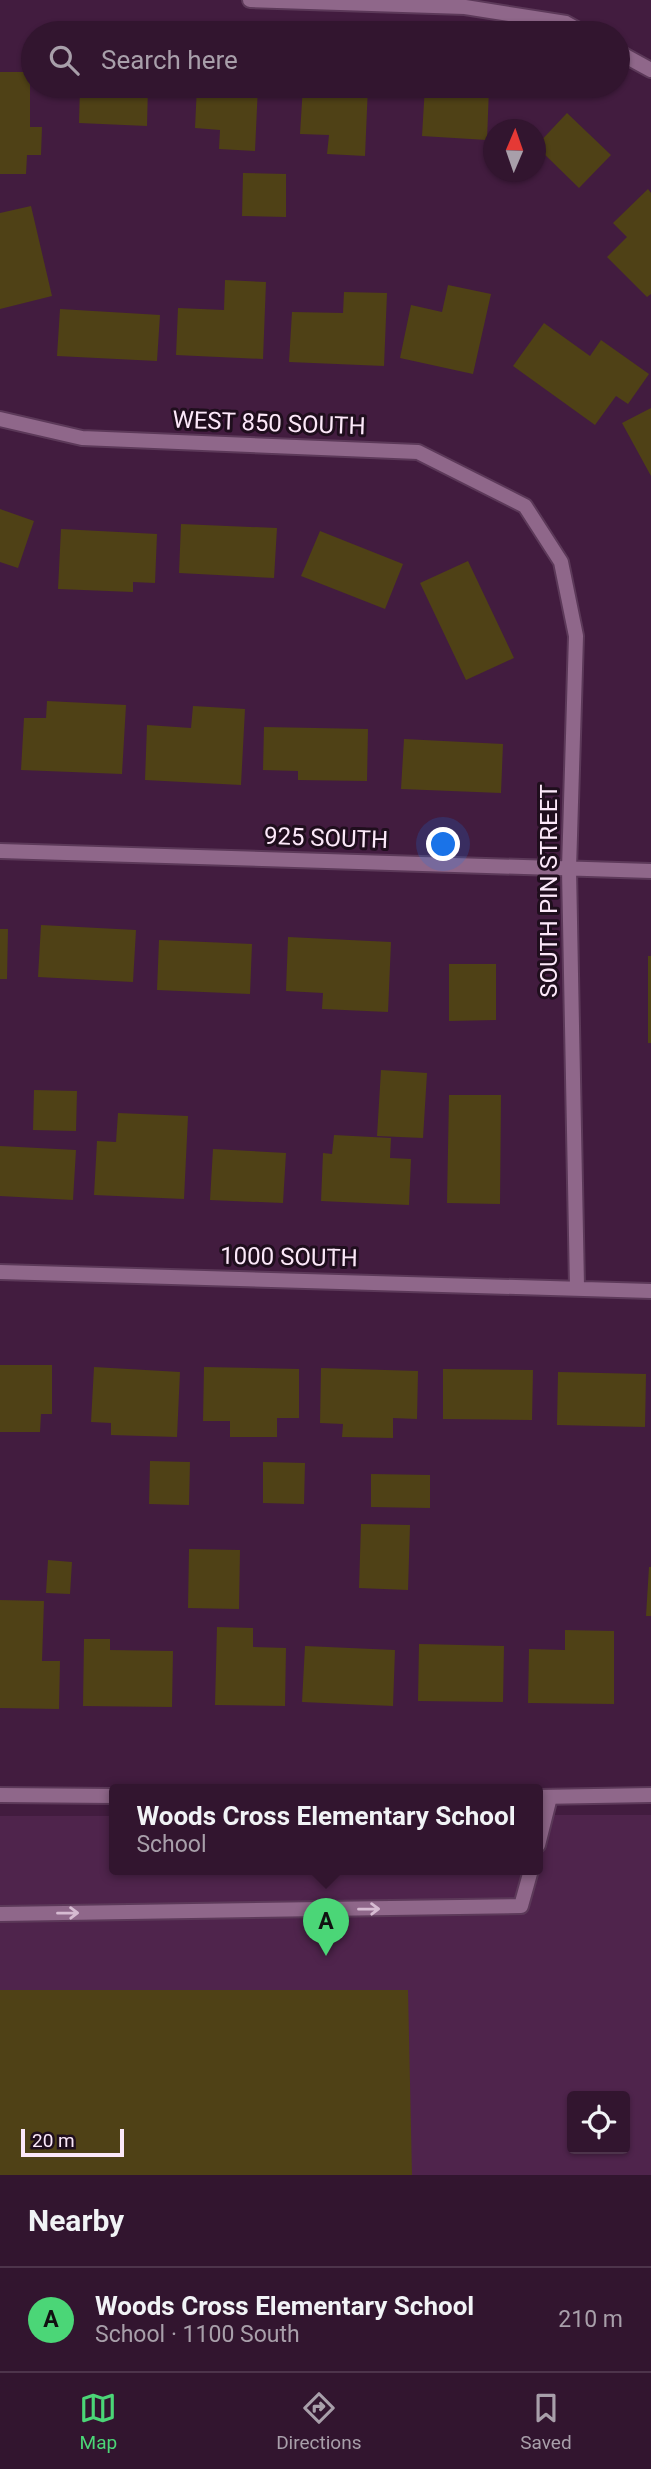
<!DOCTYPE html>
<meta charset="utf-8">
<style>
:root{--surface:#32152f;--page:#3d223b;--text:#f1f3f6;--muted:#a89faa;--line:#4d344b;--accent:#4bd677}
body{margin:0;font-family:Roboto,sans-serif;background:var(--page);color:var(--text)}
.controls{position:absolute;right:21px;bottom:21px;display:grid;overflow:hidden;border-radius:7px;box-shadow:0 2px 5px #0004}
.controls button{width:63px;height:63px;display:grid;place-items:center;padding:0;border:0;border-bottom:2px solid var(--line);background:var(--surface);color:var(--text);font:35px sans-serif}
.compass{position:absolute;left:483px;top:119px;width:63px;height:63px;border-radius:50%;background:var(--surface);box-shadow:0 2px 5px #0004;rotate:2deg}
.scale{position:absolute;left:21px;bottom:18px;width:103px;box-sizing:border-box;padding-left:7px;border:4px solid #fce8f9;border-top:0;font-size:19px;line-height:24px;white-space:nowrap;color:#fce8f9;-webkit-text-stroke:5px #1f0e1d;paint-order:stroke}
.you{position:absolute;left:444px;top:845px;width:24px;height:24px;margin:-18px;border:5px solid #fff;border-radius:50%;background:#1a73e8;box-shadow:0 0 0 10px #1a73e833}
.badge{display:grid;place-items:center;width:46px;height:46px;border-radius:50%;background:var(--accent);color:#111;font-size:23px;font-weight:700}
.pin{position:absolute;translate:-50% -58px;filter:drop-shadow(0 2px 4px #0008)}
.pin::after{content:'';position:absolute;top:37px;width:24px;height:21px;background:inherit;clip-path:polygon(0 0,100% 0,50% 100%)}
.popup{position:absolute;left:109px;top:1784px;width:434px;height:91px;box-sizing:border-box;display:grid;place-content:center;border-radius:7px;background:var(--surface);filter:drop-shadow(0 2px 5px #0005);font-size:23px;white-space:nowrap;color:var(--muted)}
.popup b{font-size:26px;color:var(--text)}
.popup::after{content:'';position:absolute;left:50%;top:100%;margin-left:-14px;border:14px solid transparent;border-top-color:var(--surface)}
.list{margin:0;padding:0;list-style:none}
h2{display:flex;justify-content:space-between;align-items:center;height:91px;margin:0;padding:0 28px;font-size:30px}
h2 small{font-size:23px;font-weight:400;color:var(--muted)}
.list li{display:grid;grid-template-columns:46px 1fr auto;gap:21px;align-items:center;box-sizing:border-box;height:105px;padding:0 28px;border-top:2px solid var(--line)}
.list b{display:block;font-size:26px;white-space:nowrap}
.list p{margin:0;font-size:23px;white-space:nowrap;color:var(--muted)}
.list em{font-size:23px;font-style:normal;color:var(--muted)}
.icon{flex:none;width:38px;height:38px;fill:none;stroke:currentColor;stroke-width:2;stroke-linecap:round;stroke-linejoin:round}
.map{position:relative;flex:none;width:651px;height:2175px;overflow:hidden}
.search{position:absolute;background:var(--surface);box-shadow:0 2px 5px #0004;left:21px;right:21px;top:21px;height:77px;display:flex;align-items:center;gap:18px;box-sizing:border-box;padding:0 24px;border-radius:38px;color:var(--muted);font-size:26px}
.sheet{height:196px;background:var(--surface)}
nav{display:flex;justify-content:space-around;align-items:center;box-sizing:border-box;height:98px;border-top:2px solid var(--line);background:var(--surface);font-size:19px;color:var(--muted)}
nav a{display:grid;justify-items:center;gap:4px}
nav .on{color:var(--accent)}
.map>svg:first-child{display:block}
</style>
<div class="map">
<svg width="651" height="2175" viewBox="0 0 651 2175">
<rect width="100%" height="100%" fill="#421c3f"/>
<!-- built -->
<path fill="#4f244c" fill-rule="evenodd" d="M538 1815H651V2175H0V1816H114V1870H538ZM572 2096H625V2149H572Z"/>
<!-- building -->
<path fill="#4f4116" d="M0 72H30V127H42L41 155H27L26 174H0Z
M80 86H148L147 126 79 123Z
M197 86H258L255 151 219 149 220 130 195 128Z
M303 86H368L365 156 327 154 329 135 300 134Z
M425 86 489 88 487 140 422 136Z
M567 113 611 155 579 188 536 146Z
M243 173 286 174V217L242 216Z
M648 189 651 193V294L647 297 607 257 627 237 613 223Z
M31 206 52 296 0 309V213Z
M225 280 266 282 263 359 176 355 178 308 224 310Z
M448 285 491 294 473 374 400 358 411 305 442 312Z
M344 292 387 293 384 366 289 362 292 312 343 313Z
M60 309 160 315 157 361 57 356Z
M544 323 590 356 601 340 649 374 628 404 616 396 595 425 513 366Z
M651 408V476L622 423Z
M0 509 34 521 18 568 0 562Z
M181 524 277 528 274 578 179 573Z
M61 529 157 534 155 583 133 582V592L58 589Z
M320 531 403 564 385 609 301 576Z
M468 561 514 658 466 680 420 583Z
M47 701 126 705 122 774 21 770 24 718H46Z
M193 706 245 709 241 785 145 780 147 725 191 728Z
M264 727 368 729 367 781 298 780V771L263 770Z
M404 739 503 744 501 793 401 789Z
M41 925 136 930 133 982 38 977Z
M0 929H8L7 979H0Z
M288 937 391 942 388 1012 322 1009 323 993 286 991Z
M159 940 252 944 250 994 157 990Z
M648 956H651V1043H648Z
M449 964H496V1020L449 1021Z
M381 1070 427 1073 423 1138 377 1136Z
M34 1090 77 1091 76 1131 33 1130Z
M449 1095H501L500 1204 447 1203Z
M118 1113 188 1116 184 1199 94 1195 97 1141 116 1142Z
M334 1135 391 1138 390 1158 411 1159 409 1205 321 1201 323 1153 332 1154Z
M0 1146 76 1150 73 1200 0 1196Z
M213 1149 286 1153 283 1203 210 1200Z
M0 1365H52V1414H41L40 1432H0Z
M94 1367 180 1372 177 1437 111 1435V1423L91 1422Z
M204 1367 299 1369V1418H277V1437H230V1421H203Z
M321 1368 418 1371 417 1419 393 1418V1438L342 1437 343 1424 320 1423Z
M443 1369 533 1370 532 1420 443 1419Z
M558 1372 646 1374 645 1427 557 1425Z
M150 1461 190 1462 189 1505 149 1504Z
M263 1462 305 1463 304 1504 263 1503Z
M371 1474 430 1475V1508L371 1507Z
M361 1524 410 1525 408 1590 359 1588Z
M189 1549 240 1550 239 1609 188 1608Z
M48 1560 72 1562 70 1594 46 1593Z
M649 1567H651V1616H646Z
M0 1600 44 1601 42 1661H60L59 1709 0 1708Z
M217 1627 253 1628V1647L286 1648 285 1706 215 1705Z
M565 1630 614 1631V1704L528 1703 529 1649 565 1650Z
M84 1639H110V1650L173 1651 172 1707 83 1706Z
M419 1644 504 1646 503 1702 418 1701Z
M305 1646 395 1650 393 1706 302 1702Z
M0 1990H408L412 2175H0Z"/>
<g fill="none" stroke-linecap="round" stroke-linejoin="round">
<!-- lane casing -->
<g stroke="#5c3959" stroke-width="18">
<path id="lane" d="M538 1845 550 1797
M0 1914 521 1906 531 1870"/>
</g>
<!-- street casing -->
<g stroke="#5c3959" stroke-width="18">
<path id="street" d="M250 0 465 7 566 23 584 33
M618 52 651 70
M0 419 82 438 418 452 525 506 561 562 576 636 569 869 577 1287
M0 851 651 871
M0 1272 651 1291
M0 1795 114 1796
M538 1797 651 1795"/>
</g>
<!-- lane -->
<use href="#lane" stroke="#8f678a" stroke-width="14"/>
<!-- street -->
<use href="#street" stroke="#8f678a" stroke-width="14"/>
</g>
<!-- one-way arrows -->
<defs><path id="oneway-shaft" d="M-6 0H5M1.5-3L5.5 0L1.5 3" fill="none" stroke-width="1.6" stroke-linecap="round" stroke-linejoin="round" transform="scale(1.75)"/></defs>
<g stroke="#d6bbd2">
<use href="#oneway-shaft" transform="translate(369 1909) rotate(-1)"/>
<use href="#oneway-shaft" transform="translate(68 1913) rotate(-1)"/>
</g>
<g text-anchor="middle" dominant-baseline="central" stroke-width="6" stroke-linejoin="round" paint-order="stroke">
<!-- street labels -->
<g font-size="24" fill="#fce8f9" stroke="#1f0e1d">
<text transform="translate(269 423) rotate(2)">WEST 850 SOUTH</text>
<text transform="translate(326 838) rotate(2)">925 SOUTH</text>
<text transform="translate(549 891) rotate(-90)">SOUTH PIN STREET</text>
<text transform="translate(289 1257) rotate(1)">1000 SOUTH</text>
</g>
</g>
</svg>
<div class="controls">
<button><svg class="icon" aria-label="locate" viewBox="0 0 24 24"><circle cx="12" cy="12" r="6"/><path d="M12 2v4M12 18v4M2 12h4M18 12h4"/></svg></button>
</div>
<svg class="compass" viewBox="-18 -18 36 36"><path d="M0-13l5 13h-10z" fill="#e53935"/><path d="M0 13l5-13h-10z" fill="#a89faa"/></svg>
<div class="scale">20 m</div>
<div class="you"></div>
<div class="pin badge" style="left:326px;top:1956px">A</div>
<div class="popup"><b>Woods Cross Elementary School</b>School</div>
<div class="search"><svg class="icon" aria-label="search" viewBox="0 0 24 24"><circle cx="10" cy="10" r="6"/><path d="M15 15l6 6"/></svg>Search here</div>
</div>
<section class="sheet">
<h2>Nearby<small></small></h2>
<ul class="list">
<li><span class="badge">A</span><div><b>Woods Cross Elementary School</b><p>School · 1100 South</p></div><em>210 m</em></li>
</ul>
</section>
<nav>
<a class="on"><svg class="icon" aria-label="map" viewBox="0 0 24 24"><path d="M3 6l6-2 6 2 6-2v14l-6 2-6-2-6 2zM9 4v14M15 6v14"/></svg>Map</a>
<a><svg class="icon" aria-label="directions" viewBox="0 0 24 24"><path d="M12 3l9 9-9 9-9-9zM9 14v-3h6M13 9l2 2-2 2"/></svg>Directions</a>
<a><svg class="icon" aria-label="saved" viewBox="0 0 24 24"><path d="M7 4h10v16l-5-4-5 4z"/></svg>Saved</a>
</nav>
